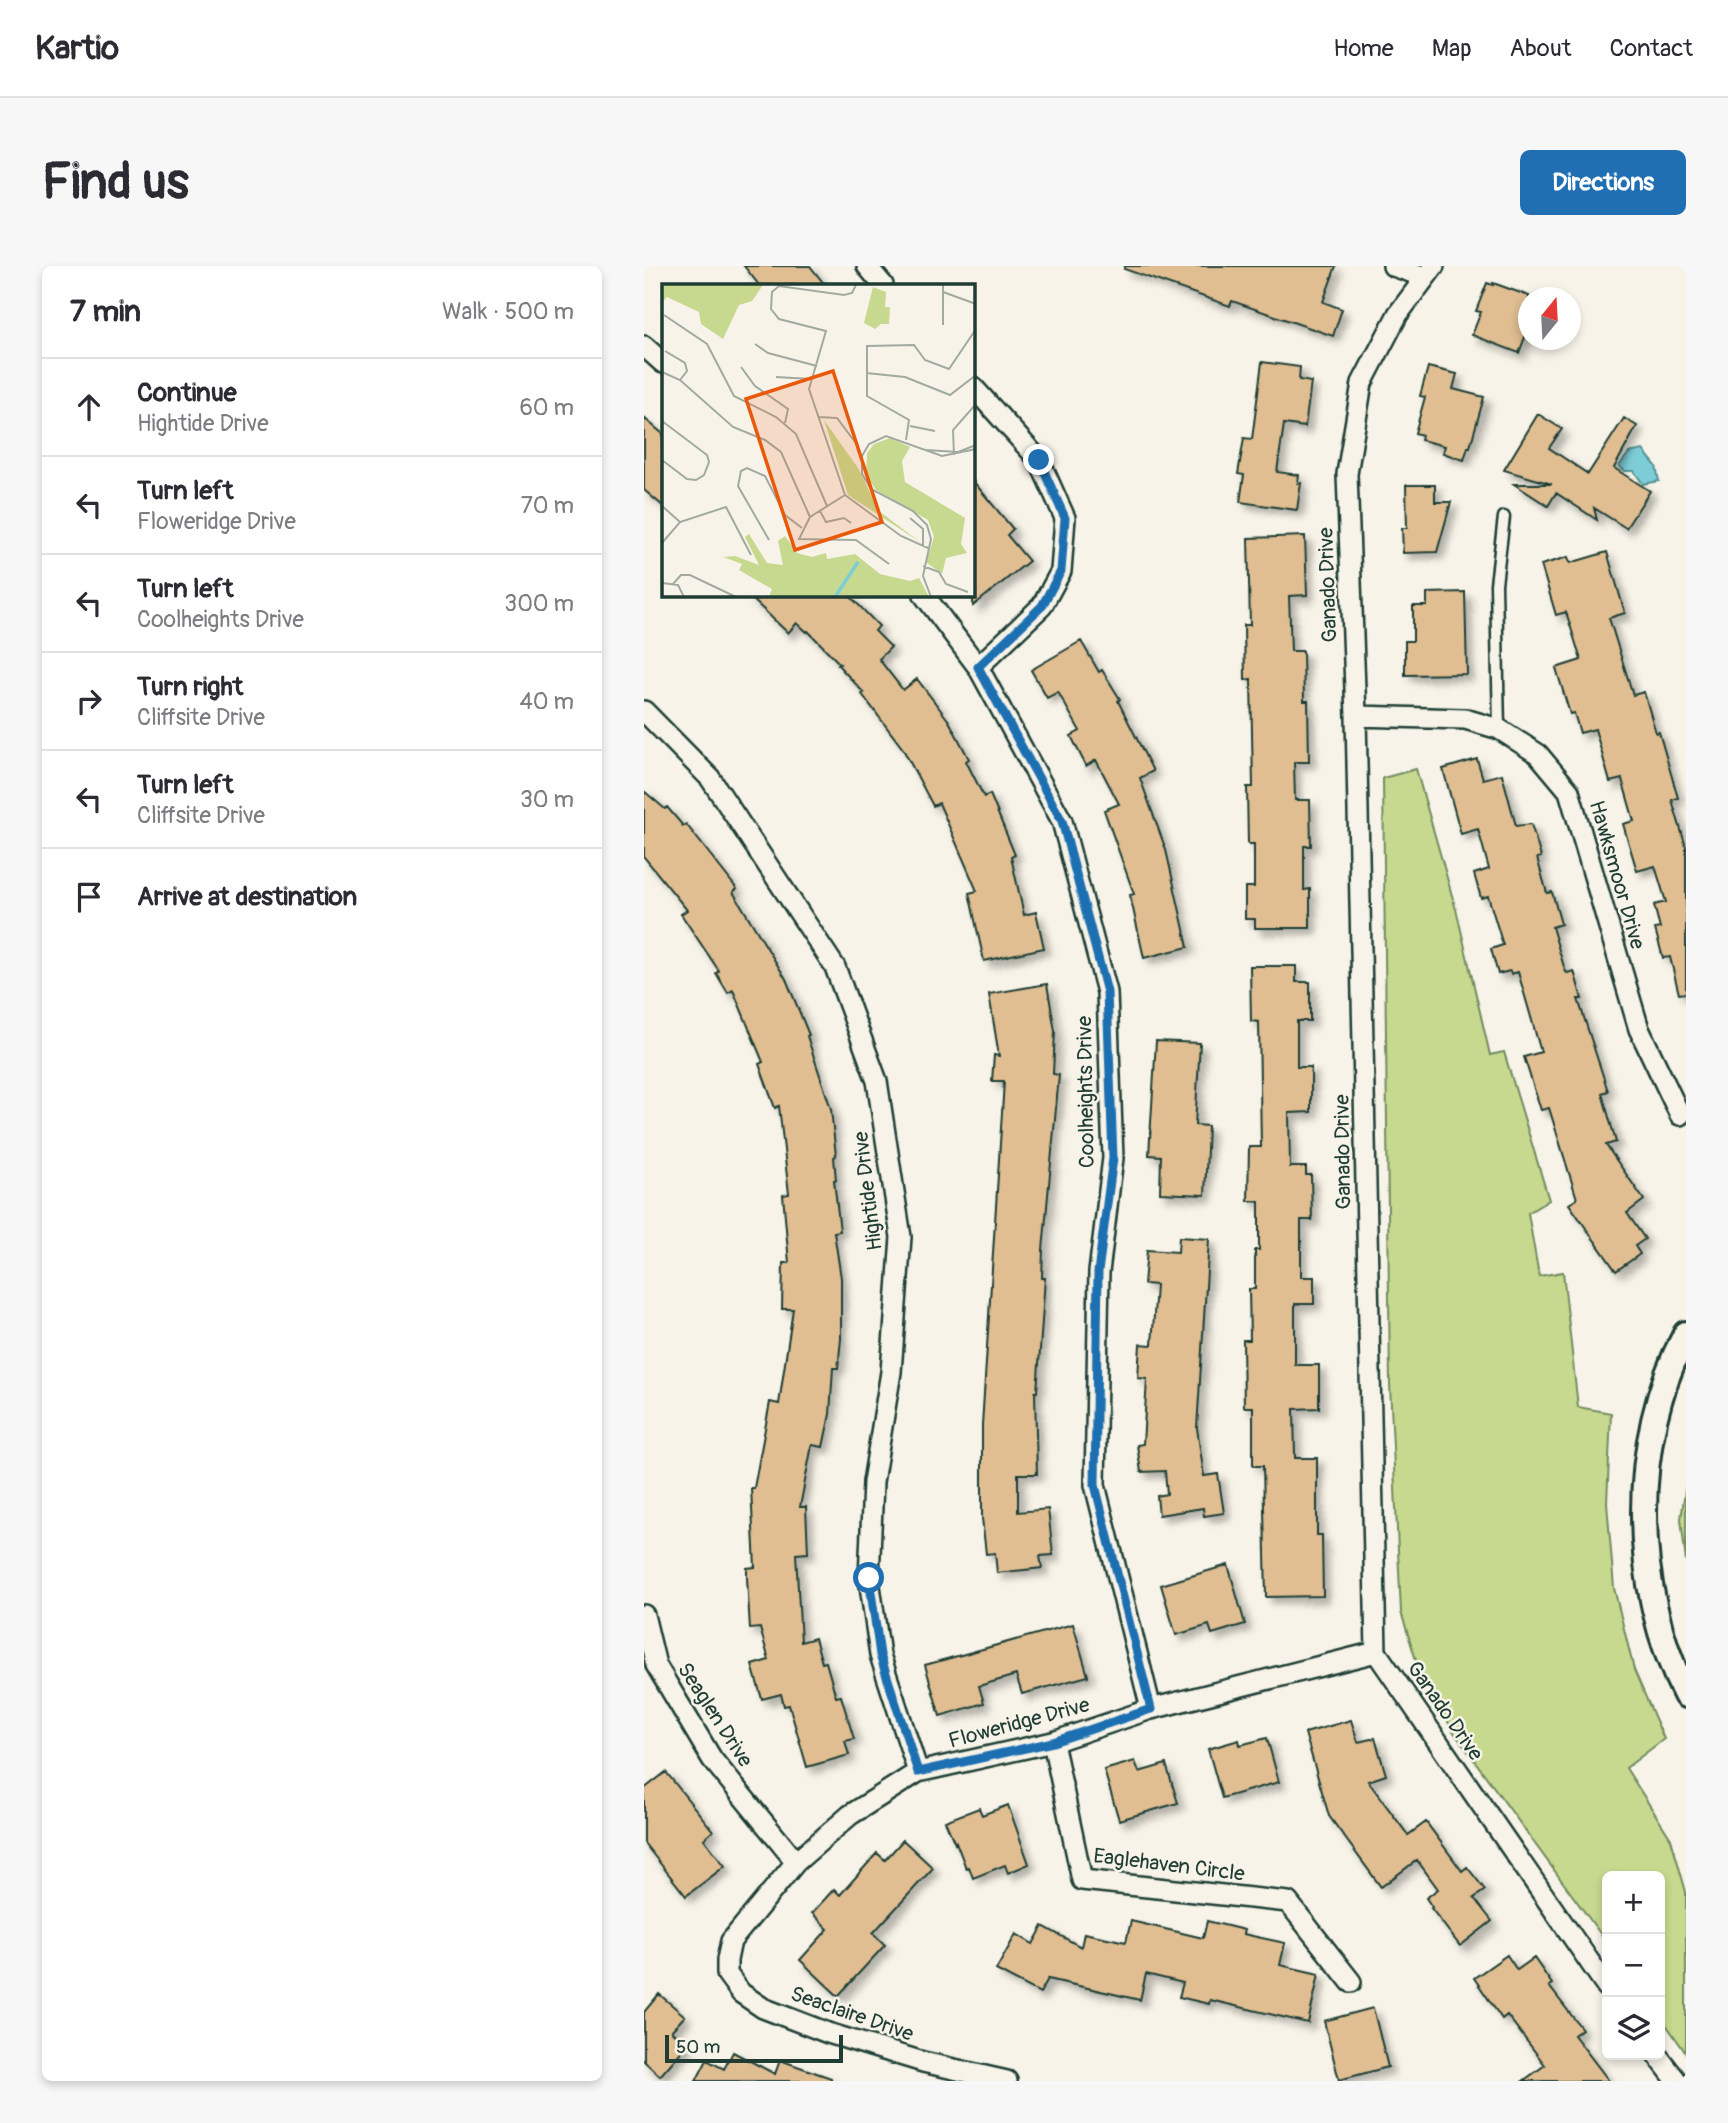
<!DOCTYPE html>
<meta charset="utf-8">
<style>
:root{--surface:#fff;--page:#f7f7f7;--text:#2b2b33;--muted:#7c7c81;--line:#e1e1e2;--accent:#1f6fb2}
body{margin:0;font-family:Pangolin,sans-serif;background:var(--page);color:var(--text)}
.controls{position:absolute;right:21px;bottom:21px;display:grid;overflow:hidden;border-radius:10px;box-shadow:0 4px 10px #0003}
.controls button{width:63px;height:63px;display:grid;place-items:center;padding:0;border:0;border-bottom:2px solid var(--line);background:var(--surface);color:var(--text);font:35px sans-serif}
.compass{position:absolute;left:874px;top:21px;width:63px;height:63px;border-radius:50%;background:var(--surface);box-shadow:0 4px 10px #0003;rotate:18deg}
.scale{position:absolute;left:21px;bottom:18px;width:178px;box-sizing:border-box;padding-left:7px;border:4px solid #1f3d34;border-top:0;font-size:19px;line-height:24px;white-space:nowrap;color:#1f3d34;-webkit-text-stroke:5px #f7f3e8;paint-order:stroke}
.stop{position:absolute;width:21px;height:21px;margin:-16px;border:5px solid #1f6fb2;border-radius:50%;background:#fff}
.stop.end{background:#1f6fb2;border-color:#fff;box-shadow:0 2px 7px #0008}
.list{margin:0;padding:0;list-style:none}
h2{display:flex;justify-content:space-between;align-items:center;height:91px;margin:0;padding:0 28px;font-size:30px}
h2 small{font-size:23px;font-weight:400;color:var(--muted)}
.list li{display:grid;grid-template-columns:46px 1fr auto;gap:21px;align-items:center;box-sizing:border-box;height:98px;padding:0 28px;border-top:2px solid var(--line)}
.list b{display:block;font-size:26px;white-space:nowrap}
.list p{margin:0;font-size:23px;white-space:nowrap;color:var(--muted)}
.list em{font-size:23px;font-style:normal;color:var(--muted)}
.icon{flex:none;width:38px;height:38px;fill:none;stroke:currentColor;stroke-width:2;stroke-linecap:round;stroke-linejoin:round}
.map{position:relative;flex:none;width:1042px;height:1815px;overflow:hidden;border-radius:10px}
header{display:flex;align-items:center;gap:42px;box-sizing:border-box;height:98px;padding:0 35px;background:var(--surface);border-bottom:2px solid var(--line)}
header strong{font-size:33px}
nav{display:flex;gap:38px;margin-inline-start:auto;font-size:24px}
.intro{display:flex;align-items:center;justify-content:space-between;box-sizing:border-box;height:168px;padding:0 42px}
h1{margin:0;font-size:49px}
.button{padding:18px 32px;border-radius:10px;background:var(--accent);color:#fff;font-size:24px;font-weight:700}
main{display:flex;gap:42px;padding:0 42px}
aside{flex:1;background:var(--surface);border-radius:10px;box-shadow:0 4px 10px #0003}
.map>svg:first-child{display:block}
</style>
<header>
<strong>Kartio</strong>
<nav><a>Home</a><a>Map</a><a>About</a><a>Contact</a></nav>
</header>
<div class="intro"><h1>Find us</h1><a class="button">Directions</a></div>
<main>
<aside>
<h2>7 min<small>Walk · 500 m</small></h2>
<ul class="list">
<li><svg class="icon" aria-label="ahead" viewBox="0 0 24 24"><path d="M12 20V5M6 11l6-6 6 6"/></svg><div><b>Continue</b><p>Hightide Drive</p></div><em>60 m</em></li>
<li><svg class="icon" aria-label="left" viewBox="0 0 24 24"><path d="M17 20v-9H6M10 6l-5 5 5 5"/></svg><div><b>Turn left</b><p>Floweridge Drive</p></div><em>70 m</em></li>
<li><svg class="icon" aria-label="left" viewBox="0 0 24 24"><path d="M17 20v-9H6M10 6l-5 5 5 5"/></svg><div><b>Turn left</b><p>Coolheights Drive</p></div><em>300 m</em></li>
<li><svg class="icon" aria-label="right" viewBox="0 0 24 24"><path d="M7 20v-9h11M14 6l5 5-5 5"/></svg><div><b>Turn right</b><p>Cliffsite Drive</p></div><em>40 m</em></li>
<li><svg class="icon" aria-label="left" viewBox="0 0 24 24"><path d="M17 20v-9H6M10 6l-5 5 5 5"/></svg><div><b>Turn left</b><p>Cliffsite Drive</p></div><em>30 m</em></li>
<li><svg class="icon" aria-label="arrive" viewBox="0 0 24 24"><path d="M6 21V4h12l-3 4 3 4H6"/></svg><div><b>Arrive at destination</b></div></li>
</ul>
</aside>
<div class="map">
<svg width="1042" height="1815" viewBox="0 0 1042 1815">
<defs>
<filter id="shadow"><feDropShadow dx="6" dy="6" stdDeviation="3.5" flood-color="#0004"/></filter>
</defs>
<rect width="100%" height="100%" fill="#f7f3e8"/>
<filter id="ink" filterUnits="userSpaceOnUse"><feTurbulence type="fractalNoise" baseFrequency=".0143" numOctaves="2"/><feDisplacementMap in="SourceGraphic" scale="14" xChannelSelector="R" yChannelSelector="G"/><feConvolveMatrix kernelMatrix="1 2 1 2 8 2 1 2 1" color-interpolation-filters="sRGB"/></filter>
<g filter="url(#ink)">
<!-- green -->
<path fill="#c6d98e" stroke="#728b61" stroke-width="2" d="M772 503 813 647 846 789 860 786 905 934 884 947 895 1010 919 1006 934 1141 967 1147 963 1237 970 1322 990 1404 1020 1473 982 1502 1027 1573 1042 1626V1787L1016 1750V1610H963V1677L809 1465 773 1397 757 1346 746 1119 739 512Z
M1042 1218V1296L1037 1253Z"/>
<!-- water -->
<path fill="#7dcdd8" stroke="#579396" stroke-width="2" d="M999 184 1012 200 1015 215 999 218 990 205H981L975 200 985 187Z"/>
<!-- building -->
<path fill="#e0be92" stroke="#1f3d34" stroke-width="2" filter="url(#shadow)" d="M100 0H166L181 19H115Z
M481 0H692L679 36 698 43 689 70 588 35 586 40 480 3Z
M843 17 849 19V17L885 30V60L875 87 828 69 837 46 832 45Z
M618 96 656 101 655 114 667 116 661 161 640 158 633 206 655 209 654 217H657L653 244 596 236 600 209 594 208 600 172 608 173Z
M784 101 813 108 809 123 840 131 826 181H824L820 194 799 187 801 180 777 174 778 169 771 167 781 131 776 130Z
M894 148 918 163 905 182 944 208 980 152 993 160 970 202 1006 225 982 262 950 242 953 254 912 227 904 240 870 218H908L860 204Z
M0 152 19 168V240L0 224Z
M329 215 369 263 363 269 385 295 329 340Z
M762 219H791V236H807L793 286 759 287 758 262H763Z
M661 270 663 329 645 330 647 385H659L660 435H664L665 496H650L651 534H666L667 580H660V624L666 623V662H611V653H601V621H610V578H604L603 521H609L607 413 601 414 600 359H606L604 272Z
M963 286 981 347 965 352 989 429 1000 426 1012 467 1015 466 1034 532 1028 534 1042 581V727L1035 728 1026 691 1019 692 1011 663 1016 662 1010 639 1022 636 1011 600 993 605 979 558 990 555 978 513 966 516 951 463 936 467 930 447 926 448 912 402 937 394 922 346 912 349 897 299 924 291 926 297Z
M821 326 823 408 761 409V375H769V340H783V327Z
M104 329H205L235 360 231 365 247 381 235 393 259 424 273 413 305 455 325 493 322 495 340 531 346 528 371 589 367 591 380 649 392 646 400 682 340 695 325 627 333 625 295 537 289 540 259 483 218 428 220 427 194 399 196 398 164 365 163 366 153 357 144 367Z
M437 375 455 406 458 404 476 433 474 435 509 505 496 512 522 584 544 681 500 692 486 629 490 628 460 544 475 538 452 494 442 500 427 470 436 465 414 426 403 432 387 404Z
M833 493 839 513 858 508 872 560 887 558 897 591 893 592 903 627 908 626 917 658 908 661 921 704 923 707 930 705 938 733H934L964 825 958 827 972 876 962 879 1000 934 983 947 1001 973 991 980 996 988 972 1005 925 938 933 933 905 842 897 844 880 791 897 786 874 706 867 708 866 705 854 708 847 683 859 679 844 630 837 632 830 608 845 603 834 563 817 568 799 503Z
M0 525 21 543 23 541 39 560 42 558 93 623 89 626 142 713 165 769 163 770 187 843 192 890 190 891 192 914H190L196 965 190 966 197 1012V1073L194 1102H189L186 1148 179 1181 168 1179 156 1241H162L164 1287 152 1288 157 1376 171 1372 178 1397 182 1396 192 1431 197 1430 210 1473 201 1475 205 1489 163 1501 145 1439 140 1440 137 1428 118 1433 108 1399 125 1394 116 1362 106 1363 103 1312V1302L111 1301 107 1222H110L126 1136 135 1138 149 1043H138L139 997H145L139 929 145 928 135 840 131 842 115 798 119 796 89 724 84 727 72 707 75 705 37 648 43 644 0 591Z
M606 700H652V716H666V755H653V801H667V846L645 847 646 901H662V909H667L668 954H657V1011H670V1038H651V1099H675V1142L650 1143 651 1192H673V1269H678L679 1330 622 1331 619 1200H609V1141H600L599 1074H606L605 1023H611V984H615V935H604L605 881H617L615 756 607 755Z
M403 718 411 765 409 808 415 809 399 984 398 1012H401L393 1126H391L393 1208H374V1246L404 1243 409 1289 396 1290 398 1302 353 1307 351 1287 342 1288 338 1252V1159L360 815H348L350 789 355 790 345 728Z
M512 775 556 777 551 859 564 860 561 929 516 927 517 890 505 889Z
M535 971 565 973 553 1162 560 1210 574 1208 580 1247 560 1250 559 1242 515 1249 513 1230 523 1228 521 1205 497 1206 493 1179 499 1178 503 1113 494 1112 496 1078 508 1079 512 1019 500 1018 503 984 534 986Z
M584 1299 601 1358 568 1368 565 1359 532 1369 517 1319Z
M429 1358 444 1410 378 1428 372 1409 335 1420 340 1437 296 1450 281 1399Z
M707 1454 714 1476 731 1472 742 1509 724 1515 764 1569 782 1556 818 1605 823 1601 841 1624 830 1632 848 1655 816 1680 787 1642 788 1641 782 1632 794 1623 773 1594 737 1621 685 1550 661 1467Z
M623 1472 635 1516 578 1532 564 1483 595 1474 596 1479Z
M491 1495 495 1506 522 1498 534 1537 475 1554 460 1504Z
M22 1506 69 1565 60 1573 81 1600 42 1630 0 1577V1523Z
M364 1539 385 1598 364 1607 361 1599 329 1612 325 1601 322 1602 312 1576 311 1578 301 1555 335 1542 338 1549Z
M259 1574 289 1602 229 1667 241 1679 194 1730 156 1694 184 1663 168 1647 190 1623 196 1629 233 1587 241 1594Z
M487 1655 559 1672 563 1655 600 1664 599 1668 641 1677 636 1699 675 1708 664 1757 566 1734 565 1738 535 1731 539 1717 502 1708 496 1734 404 1713 396 1727 352 1704 372 1668 389 1678 399 1660 437 1681 440 1667 482 1676Z
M863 1689 873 1704 890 1692 908 1718 905 1720 938 1763 930 1769 965 1815H879L901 1799 863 1749 858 1753 830 1712Z
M15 1728 41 1750 27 1765 43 1779 16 1810 0 1795V1746Z
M729 1742 744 1801 695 1814 680 1755Z
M89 1786 131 1808 136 1794 187 1812V1815H52L63 1794 80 1803Z"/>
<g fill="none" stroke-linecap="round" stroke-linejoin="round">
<!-- service casing -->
<g stroke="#1f3d34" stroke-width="15">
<path id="service" d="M855 463 852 318 860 251"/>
</g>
<!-- minor casing -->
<g stroke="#1f3d34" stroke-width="24">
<path id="minor" d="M223 0 239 19
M749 0 781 11
M790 0 754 48 718 117 703 208 712 450 732 1386 963 1721
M0 80 19 97
M329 121 395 194 421 252 417 305 398 340 334 401
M280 329 334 401 418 555 463 726 469 892 455 1006 451 1219 507 1443
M0 445 66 512 191 701 233 815 257 971 247 1106 229 1216 225 1313 236 1389 274 1506
M712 450 821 453 855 463 894 488 925 525 995 763 1036 849
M0 1349 12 1399 68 1493 152 1596
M409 1476 438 1614 644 1636 707 1716
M1013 1789 1033 1815
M363 1815 279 1796 184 1767 119 1742 97 1727 83 1708V1694L87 1675 152 1596 206 1549 274 1506 409 1476 507 1443 732 1386"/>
</g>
<!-- tertiary casing -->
<g stroke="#1f3d34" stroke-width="30">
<path id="tertiary" d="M1042 1068C985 1173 987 1323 1042 1429"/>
</g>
<!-- service -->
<use href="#service" stroke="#f7f3e8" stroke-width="10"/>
<!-- minor -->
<use href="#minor" stroke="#f7f3e8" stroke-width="19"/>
<!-- tertiary -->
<use href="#tertiary" stroke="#f7f3e8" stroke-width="24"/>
</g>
</g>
<g fill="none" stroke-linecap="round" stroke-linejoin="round" filter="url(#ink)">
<!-- route -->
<path stroke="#1f6fb2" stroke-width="9" d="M225 1312 236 1389 274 1506 409 1476 507 1443 451 1219 454 1006 469 892 463 726 418 555 334 401 398 340 417 305 421 252 395 194"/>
</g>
<g text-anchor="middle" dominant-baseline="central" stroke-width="5" stroke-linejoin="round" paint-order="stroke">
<!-- street labels -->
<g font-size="21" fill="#1f3d34" stroke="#f7f3e8">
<text transform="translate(684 319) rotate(-92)">Ganado Drive</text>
<text transform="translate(973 609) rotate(74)">Hawksmoor Drive</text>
<text transform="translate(442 826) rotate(-91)">Coolheights Drive</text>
<text transform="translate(699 886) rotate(-91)">Ganado Drive</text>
<text transform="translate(224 925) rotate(-97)">Hightide Drive</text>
<text transform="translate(801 1445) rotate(55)">Ganado Drive</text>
<text transform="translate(71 1449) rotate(57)">Seaglen Drive</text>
<text transform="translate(375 1457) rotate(-15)">Floweridge Drive</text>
<text transform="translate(525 1599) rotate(7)">Eaglehaven Circle</text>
<text transform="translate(208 1748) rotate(19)">Seaclaire Drive</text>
</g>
</g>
<!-- overview -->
<g transform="translate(18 18)">
<rect width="313" height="313" fill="#f7f3e8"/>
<path d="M0 1H101L90 17 77 21 61 55 39 40 37 28 5 13 0 19ZM211 3 224 8 223 23H228L227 40H219L213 45 202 39ZM162 136 196 184 217 227 258 258 186 211ZM228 154 248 163 240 177 243 198 303 234 299 260 305 269 284 274 280 290 264 278 272 253 266 236 214 206 204 191 205 169 212 160ZM87 250 105 279 121 281 116 257 123 252 135 269 150 273 164 269 165 275 193 270 218 290 248 297 257 294 267 313H107L110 305 77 286 80 280 61 273 73 272 97 281 83 253Z" fill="#c6d98e"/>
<path fill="none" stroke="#7dcdd8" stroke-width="3.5" d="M173 313 196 278"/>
<path fill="none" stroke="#a1aaa0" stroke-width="2" d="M194 1 190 9 182 11 117 2 110 8 109 25 117 35 164 47 147 105 183 211 239 252 266 264M281 8 314 20M2 31 45 60 72 112 114 133 134 150 165 222M281 41V1M93 60 106 69 155 82M3 67 23 79 25 87 18 96M79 83 93 102 126 125 123 139M0 88 18 96 71 143 103 156 119 168 148 233M204 89 243 93 288 111 314 91M114 93 149 95M156 133 175 134 193 158M0 137 45 171 47 178 42 191 34 196 25 195 0 176M248 142 273 147M244 156 247 136 205 112V62L252 61 263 76 287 85 314 45M264 166 296 168 314 161M292 171 291 146 314 120M183 211 148 233 137 255 194 256 227 280M0 222 18 238M158 227 164 238 182 234 189 239M248 234 261 245V262M107 256 76 202 79 187 85 184 103 192 123 231 140 244M0 259 18 238 64 223 89 271M261 282 277 288 284 300 306 308M0 299 16 301 22 313M11 300 19 291H28L74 313M269 313 261 292 269 255 265 241 251 227 209 205 200 190V172L207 160 224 152 280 172 314 165"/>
<path fill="#e8590c" fill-opacity="0.15" stroke="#e8590c" stroke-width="3.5" d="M171 87 220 238 133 266 84 115Z"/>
<rect width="313" height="313" fill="none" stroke="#1f3d34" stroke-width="3.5"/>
</g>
</svg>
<div class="controls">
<button>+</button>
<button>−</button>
<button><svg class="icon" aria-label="layers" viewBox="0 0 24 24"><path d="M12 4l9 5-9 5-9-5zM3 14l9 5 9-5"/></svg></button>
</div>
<svg class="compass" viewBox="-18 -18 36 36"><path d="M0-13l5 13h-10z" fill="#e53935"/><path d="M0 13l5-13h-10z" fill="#7c7c81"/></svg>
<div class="scale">50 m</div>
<div class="stop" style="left:225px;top:1312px"></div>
<div class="stop end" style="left:395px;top:194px"></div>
</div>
</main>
